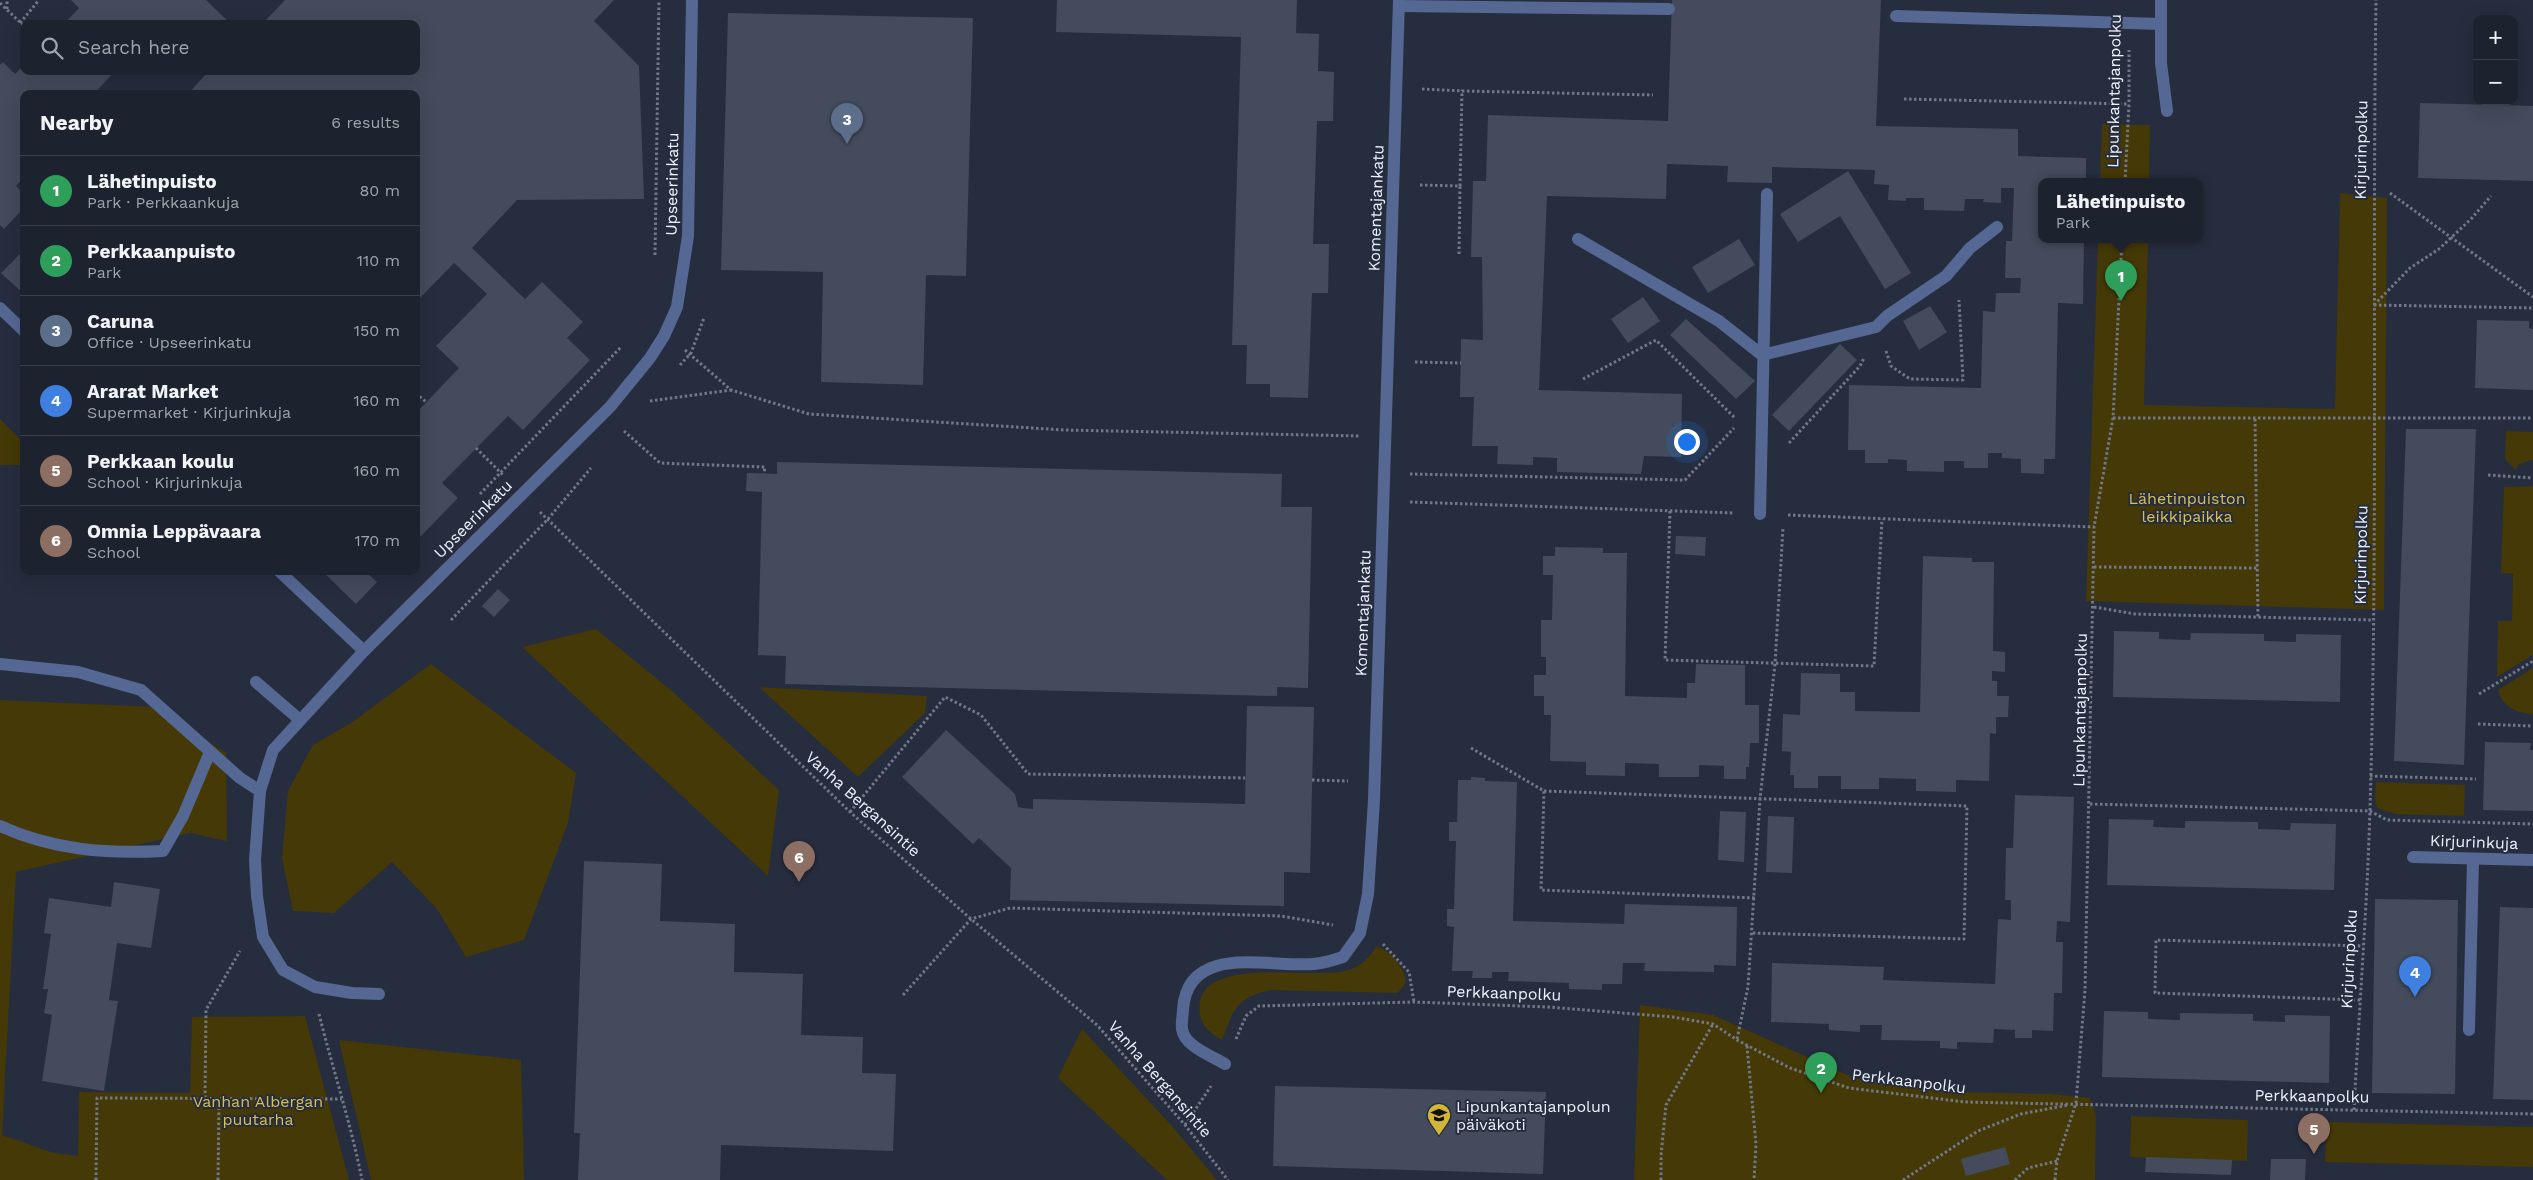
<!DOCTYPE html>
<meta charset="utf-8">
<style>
:root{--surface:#1c222e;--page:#252a36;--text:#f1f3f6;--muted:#a0a4aa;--line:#3a3f4a;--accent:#d2b635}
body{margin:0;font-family:"Work Sans",sans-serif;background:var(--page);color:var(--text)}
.controls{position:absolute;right:15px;top:15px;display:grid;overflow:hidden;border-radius:10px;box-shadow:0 5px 20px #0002}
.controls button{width:45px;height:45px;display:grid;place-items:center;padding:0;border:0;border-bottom:1px solid var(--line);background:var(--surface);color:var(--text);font:25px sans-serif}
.you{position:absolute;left:1686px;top:441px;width:18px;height:18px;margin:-12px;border:4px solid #fff;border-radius:50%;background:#1a73e8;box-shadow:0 0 0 8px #1a73e833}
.badge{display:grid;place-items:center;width:32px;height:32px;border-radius:50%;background:var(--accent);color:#fff;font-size:16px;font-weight:700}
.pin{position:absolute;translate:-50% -41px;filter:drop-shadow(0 1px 2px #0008)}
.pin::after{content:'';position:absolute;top:26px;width:18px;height:15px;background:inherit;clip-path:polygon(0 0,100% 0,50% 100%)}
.popup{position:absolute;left:2038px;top:178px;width:165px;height:65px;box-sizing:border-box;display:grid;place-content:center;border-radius:10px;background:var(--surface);filter:drop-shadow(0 1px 4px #0005);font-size:16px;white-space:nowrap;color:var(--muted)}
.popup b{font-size:19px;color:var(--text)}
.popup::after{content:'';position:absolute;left:50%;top:100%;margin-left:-10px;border:10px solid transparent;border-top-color:var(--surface)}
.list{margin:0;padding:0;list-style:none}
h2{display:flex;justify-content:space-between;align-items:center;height:65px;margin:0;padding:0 20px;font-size:21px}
h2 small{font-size:16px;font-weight:400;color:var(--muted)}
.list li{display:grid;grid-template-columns:32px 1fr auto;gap:15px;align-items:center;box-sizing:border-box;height:70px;padding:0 20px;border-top:1px solid var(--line)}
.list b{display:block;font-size:19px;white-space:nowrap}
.list p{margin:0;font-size:16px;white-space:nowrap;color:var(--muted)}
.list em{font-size:16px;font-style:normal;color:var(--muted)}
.icon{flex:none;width:28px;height:28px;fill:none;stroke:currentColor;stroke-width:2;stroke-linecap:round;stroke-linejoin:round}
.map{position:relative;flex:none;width:2533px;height:1180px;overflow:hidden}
.search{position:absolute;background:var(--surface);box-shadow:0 5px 20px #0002;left:20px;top:20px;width:400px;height:55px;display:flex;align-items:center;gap:12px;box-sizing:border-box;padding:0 18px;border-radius:10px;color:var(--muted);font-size:19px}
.panel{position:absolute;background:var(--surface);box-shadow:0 5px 20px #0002;left:20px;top:90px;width:400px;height:485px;border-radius:10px}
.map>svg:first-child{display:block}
</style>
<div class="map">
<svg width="2533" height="1180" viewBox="0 0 2533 1180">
<rect width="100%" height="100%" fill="#262d3e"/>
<!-- green -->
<path fill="#443907" d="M2102 124 2150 125 2149 182H2100Z
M2340 193 2387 198 2384 610 2086 601 2098 240H2148L2144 405 2335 409Z
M0 419 24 443V465H0Z
M2506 431 2533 432V460L2519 464 2516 470 2505 459Z
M2533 486V655L2497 677 2498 621H2512L2513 574 2501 573 2504 487Z
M596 629 673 692 779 790 768 876 522 647Z
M431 664 576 773 568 823 524 940 466 957 437 909 392 862 334 913 293 911 282 858 288 791 313 745 351 723Z
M2533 668V714C2516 713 2503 707 2498 690Z
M759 687 927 696 925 713 858 777Z
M0 700 155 707 226 753 227 841 190 833 16 872 2 1135 54 1153 78 1156 79 1092 190 1093 192 1017 305 1016 349 1180H0Z
M2376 782 2465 785 2464 816 2396 814 2377 808 2375 797Z
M1377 946C1392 953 1404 966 1406 982L1398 993 1270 990C1236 998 1234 1009 1222 1040 1213 1035 1204 1028 1201 1019 1184 951 1311 980 1345 971 1360 968 1370 957 1377 946Z
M1640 1005 1713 1015 1854 1078 1960 1092 2051 1094 2090 1098 2096 1115 2095 1180H1634Z
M1082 1029 1172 1126 1217 1180H1167L1058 1078Z
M339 1040 521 1060 524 1180H371Z
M2131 1116 2248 1120 2247 1161 2130 1157Z
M2327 1122 2533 1127V1167L2325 1162Z"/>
<!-- building -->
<path fill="#434b5c" d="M71 0H206L231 24H64L79 8Z
M285 0H614L594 21 639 66 644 199 517 200 472 248 525 299 542 282 583 322 567 338 590 360 523 430 508 416 442 483 458 498 416 541V413L459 368 436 346 487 294 454 263 416 302V94H188L209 71H416V24H262Z
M1057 0H1297L1296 33 1319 34 1318 71 1334 72 1333 121H1317L1313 244H1329L1328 293H1312L1308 398 1270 397V384H1246L1247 345H1232L1241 37 1056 32Z
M1672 0H1881L1876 126 2018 129V156L2086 158V182H2042V240H2084L2083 304 2058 303 2055 459H2044V474L2021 473V459L2002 458V453H1988V468H1964V461H1944V472L1907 471V460L1888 459V463H1865V450H1848L1849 385 1981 388 1983 311 1995 312 1996 293H2020L2021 278H2005L2006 241H2012L2014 188H2001V203L1983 202 1984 199H1965L1964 211 1924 210V198H1906V201L1888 200 1889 185 1874 184 1875 170 1772 167V183L1727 182 1728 166 1667 164 1666 199 1547 196 1539 390 1682 394 1681 457 1644 456 1641 474 1557 472V458L1533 457V465L1497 464 1498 446H1472L1474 397H1460L1461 339 1483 340 1482 257H1471L1473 181H1486L1488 115 1668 121Z
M728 13 973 18 966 276 926 275 923 385 821 382 823 272 721 270Z
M3 62 15 74 24 65V71H115L94 94H24V177L16 186 24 194V216L20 212 4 229 0 225V65Z
M2420 103 2533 106V181L2418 178Z
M1848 171 1911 273 1885 289 1840 216 1798 242 1780 214Z
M1739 239 1755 265 1708 293 1692 267Z
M24 250V294L1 273Z
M1643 297 1660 321 1628 343 1611 319Z
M1930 306 1947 332 1919 350 1903 321Z
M1686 319 1755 381 1736 399 1670 335Z
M2477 320 2529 321V328L2533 329V390L2475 388Z
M1840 344 1857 360 1789 431 1772 415Z
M2406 429H2476L2464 765 2394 761Z
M777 462 1282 474 1281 507H1312L1308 688 1277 687V696L785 684 786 656 758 655 762 492 746 491 747 473 777 474Z
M1676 536 1706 537 1705 556 1675 554Z
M1555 547 1603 548V553H1627L1625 696 1687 698V683H1695L1696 664 1745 665V705H1759V743H1750L1749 767H1746V779H1724V766L1699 765V777H1659V764L1625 763V776L1586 775V762L1550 761 1551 715H1544V696H1534V675H1546V657H1541V620H1552L1553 575H1543V556H1555Z
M1923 556 1972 558V562H1994L1993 651 2005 652V672L1992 671V681H1997V696H2009L2008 717H1996V734L1990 733 1989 781 1956 780V792L1916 791V779L1879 778V789H1841V776H1818V788H1794V775H1790L1791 752 1782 751 1783 714 1800 715 1801 673 1840 674V692H1855V711L1920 712Z
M322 571H365L377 582 356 604Z
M498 589 510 600 494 617 482 606Z
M2114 631 2159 632V639L2190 640 2191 633 2264 634V641L2296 642V634L2341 635 2340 702 2113 697Z
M1247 706 1314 707 1310 873 1284 872V906L1010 900 1011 868 979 838 973 844 902 777 946 730 1015 794 1018 807 1023 808 1033 809V799L1245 804Z
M2485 742 2531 743 2530 750H2533V811L2483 810Z
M1471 777 1485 778V781L1517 782 1513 921 1624 924 1625 904 1737 907 1736 966 1714 965V972L1644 971 1645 963H1623L1622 984H1602V990L1569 989V983L1508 981 1509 972H1492V978H1472L1473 971H1452L1454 927 1447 926V909H1454L1456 841H1449V822H1457L1458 780H1471Z
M2015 795 2074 797 2070 922 2057 921 2056 942H2063L2062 993H2054L2053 1031 2032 1030V1038H2015V1030L1994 1029 1993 1043 1957 1042V1049L1940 1048V1041L1881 1040 1882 1025H1860V1032L1829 1030V1024L1771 1022 1772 963 1884 967 1883 980 1995 984 1998 919 2011 920V900H2005L2006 848H2013Z
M1720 811 1746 812 1744 862 1718 860Z
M1768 816 1794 817 1792 873 1766 872Z
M2109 819 2154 820 2153 827 2185 828V821L2258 822V829L2290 830 2291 823 2336 824 2334 890 2107 885Z
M584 861 662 864 660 921 735 924 734 972 803 974 801 1035 863 1037 862 1073 896 1074 893 1151 721 1145 720 1180H578L580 1133H574Z
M114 882 160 889 151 948 117 943 109 1000 118 1001 104 1091 42 1081 52 1015 44 1013 48 989H43L51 934 44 933 49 898 111 907Z
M2375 899 2458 900 2455 1094 2372 1093Z
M2500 907 2533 908V1100L2493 1099Z
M2104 1011 2148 1012V1019L2180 1020V1013L2253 1014V1021L2285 1022V1015L2330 1016 2329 1083 2102 1077Z
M1275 1086 1546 1092 1543 1174 1273 1166Z
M2005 1147 2010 1164 1966 1176 1961 1159Z
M2146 1157 2232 1160 2231 1175 2145 1172Z
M2271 1159H2306L2305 1180H2270Z"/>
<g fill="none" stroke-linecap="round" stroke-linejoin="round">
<!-- path -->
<path stroke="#727887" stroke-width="3" stroke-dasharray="2.5 2.5" stroke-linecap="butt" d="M0 3 24 26
M7 9V0
M20 23 39 0
M1422 89 1462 91
M94 93 95 94
M1904 99 2129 104
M2125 182 2129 104V50
M1420 185 1460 186 1462 91 1653 95
M2390 193 2533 297
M1459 254 1460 186
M655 255 659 0
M2374 305 2410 268 2439 249 2471 219 2491 196
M2374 305 2533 308
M685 350 731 390 809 414 1064 430 1360 436
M1886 351 1891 366 1910 379 1963 380 1959 300
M1415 362 1461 363
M680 365 691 353 704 318
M1583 379 1656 340 1735 418
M416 393 426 402
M650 401 731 390
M2113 418H2533
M2255 419 2258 618
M624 431 660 463 765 467 764 474
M1789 443 1860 366 1864 358
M476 448 504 476
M1410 474 1685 480 1734 428
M2488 475 2533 478
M480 494 621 347
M1410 502 1734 513
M1670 511 1665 660 1874 666 1882 519
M540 512 850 812 971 919 1097 1025 1185 1125 1228 1180
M1788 515 2094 527
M2094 567 2258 568
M2094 607 2135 614 2372 620
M451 620 548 519 591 468
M2479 694 2533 661
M2478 724 2533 726
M1471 748 1544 791 1541 890 1756 898
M2370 776 2476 779
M1312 780 1348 781
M1544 791 1967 806 1964 939 1751 933
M2090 804 2370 811 2387 820 2533 824
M850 812 945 697 981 715 1028 774 1245 778
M1383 944 1409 972 1414 1002
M903 995 971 919 1010 908 1281 916 1333 925
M2360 1000 2155 993 2156 940 2363 946
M319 1014C333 1070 351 1124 362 1180
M1236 1039 1246 1016 1259 1006 1414 1002 1548 1007 1673 1017 1713 1024 1737 1040 1790 1068 1849 1088 1965 1102 2533 1114
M1737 1039 1748 987 1760 799 1775 664 1783 528
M1747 1046 1756 1144 1754 1180
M205 1098 206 1010 240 951
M2354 1110C2359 1010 2367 909 2370 809 2378 539 2372 270 2376 0
M1185 1125 1211 1086
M96 1180 97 1098 342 1099
M218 1180 219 1099
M1661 1180V1155L1666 1105 1713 1024
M1903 1180 1978 1131 2021 1114 2068 1105
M2015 1180 2028 1168 2057 1161
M2055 1180 2057 1161 2076 1103 2085 990 2094 527 2113 418 2122 240"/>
<!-- lane -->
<path stroke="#556793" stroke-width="12" d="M1399 6 1669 9
M1896 16 2161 24
M1578 239 1719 321 1762 355 1876 327 1887 316 1946 276 1970 248 1997 227
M0 308 24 331
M1760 514 1767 194
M279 571 364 651
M0 664 78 672 141 690 240 778 260 791
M256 682 300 720
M0 826C52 850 107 854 163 851L183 816 210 752
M2469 1030 2473 859"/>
<!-- street -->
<path stroke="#556793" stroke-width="12" d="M2161 0V63L2167 111
M2413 857 2533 860
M379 994 352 993 315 987 283 970 263 937 257 896 255 860 260 791 273 750 364 651 610 407 650 358 664 336 677 307 688 236 692 0
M1225 1064C1212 1056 1184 1046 1182 1029 1181 1023 1183 1015 1183 1009 1188 942 1270 968 1314 964 1323 963 1334 960 1343 957L1360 933 1368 894 1374 800 1399 0"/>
</g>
<!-- icons -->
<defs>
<g id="school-pin" transform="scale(1.25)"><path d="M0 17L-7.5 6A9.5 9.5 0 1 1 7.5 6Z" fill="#d2b635" stroke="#262d3e"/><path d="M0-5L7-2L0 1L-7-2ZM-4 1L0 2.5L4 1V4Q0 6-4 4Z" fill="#111"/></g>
</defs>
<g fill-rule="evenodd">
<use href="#school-pin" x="1439" y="1115"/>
</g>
<g text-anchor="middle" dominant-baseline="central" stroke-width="4" stroke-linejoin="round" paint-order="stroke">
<!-- street labels -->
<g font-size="16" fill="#ecf1fc" stroke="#262d3e">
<text transform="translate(2114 91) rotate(-89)">Lipunkantajanpolku</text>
<text transform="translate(2361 150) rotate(-89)">Kirjurinpolku</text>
<text transform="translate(672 184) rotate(-89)">Upseerinkatu</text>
<text transform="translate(1376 208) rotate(-88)">Komentajankatu</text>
<text transform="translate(473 519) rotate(-45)">Upseerinkatu</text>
<text transform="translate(2361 555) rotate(-89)">Kirjurinpolku</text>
<text transform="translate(1363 613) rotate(-88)">Komentajankatu</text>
<text transform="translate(2080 710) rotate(-89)">Lipunkantajanpolku</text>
<text transform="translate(863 804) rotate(42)">Vanha Bergansintie</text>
<text transform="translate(2474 842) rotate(2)">Kirjurinkuja</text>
<text transform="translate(2349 959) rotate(-87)">Kirjurinpolku</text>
<text transform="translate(1504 993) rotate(2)">Perkkaanpolku</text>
<text transform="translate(1160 1079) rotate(49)">Vanha Bergansintie</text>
<text transform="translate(1909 1081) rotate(7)">Perkkaanpolku</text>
<text transform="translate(2312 1096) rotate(1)">Perkkaanpolku</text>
</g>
<!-- park labels -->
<g font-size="16" fill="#d8bf52" stroke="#262d3e">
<text x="2187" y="498">Lähetinpuiston<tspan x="2187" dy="18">leikkipaikka</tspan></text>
<text x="258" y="1101">Vanhan Albergan<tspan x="258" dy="18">puutarha</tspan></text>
</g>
<!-- poi labels -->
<g font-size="16" fill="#ecf1fc" stroke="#262d3e" text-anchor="start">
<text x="1456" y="1106">Lipunkantajanpolun<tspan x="1456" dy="18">päiväkoti</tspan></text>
</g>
</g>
</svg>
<div class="controls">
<button>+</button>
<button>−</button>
</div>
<div class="you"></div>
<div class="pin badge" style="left:2121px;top:301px;background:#2e9e5b">1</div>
<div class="popup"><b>Lähetinpuisto</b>Park</div>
<div class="pin badge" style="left:1821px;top:1093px;background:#2e9e5b">2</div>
<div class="pin badge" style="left:847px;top:144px;background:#5c6f8a">3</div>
<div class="pin badge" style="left:2415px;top:997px;background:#3f7fe0">4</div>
<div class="pin badge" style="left:2314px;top:1154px;background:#8d6e63">5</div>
<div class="pin badge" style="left:799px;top:882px;background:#8d6e63">6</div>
<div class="search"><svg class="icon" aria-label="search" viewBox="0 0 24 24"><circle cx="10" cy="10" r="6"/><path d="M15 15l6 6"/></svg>Search here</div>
<section class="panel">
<h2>Nearby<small>6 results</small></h2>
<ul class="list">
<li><span class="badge" style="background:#2e9e5b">1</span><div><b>Lähetinpuisto</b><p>Park · Perkkaankuja</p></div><em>80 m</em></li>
<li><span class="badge" style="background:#2e9e5b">2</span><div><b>Perkkaanpuisto</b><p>Park</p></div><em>110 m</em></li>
<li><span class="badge" style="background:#5c6f8a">3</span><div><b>Caruna</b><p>Office · Upseerinkatu</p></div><em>150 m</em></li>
<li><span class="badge" style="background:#3f7fe0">4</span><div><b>Ararat Market</b><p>Supermarket · Kirjurinkuja</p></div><em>160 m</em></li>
<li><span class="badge" style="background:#8d6e63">5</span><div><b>Perkkaan koulu</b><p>School · Kirjurinkuja</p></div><em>160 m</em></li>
<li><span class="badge" style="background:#8d6e63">6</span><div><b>Omnia Leppävaara</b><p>School</p></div><em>170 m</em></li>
</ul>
</section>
</div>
